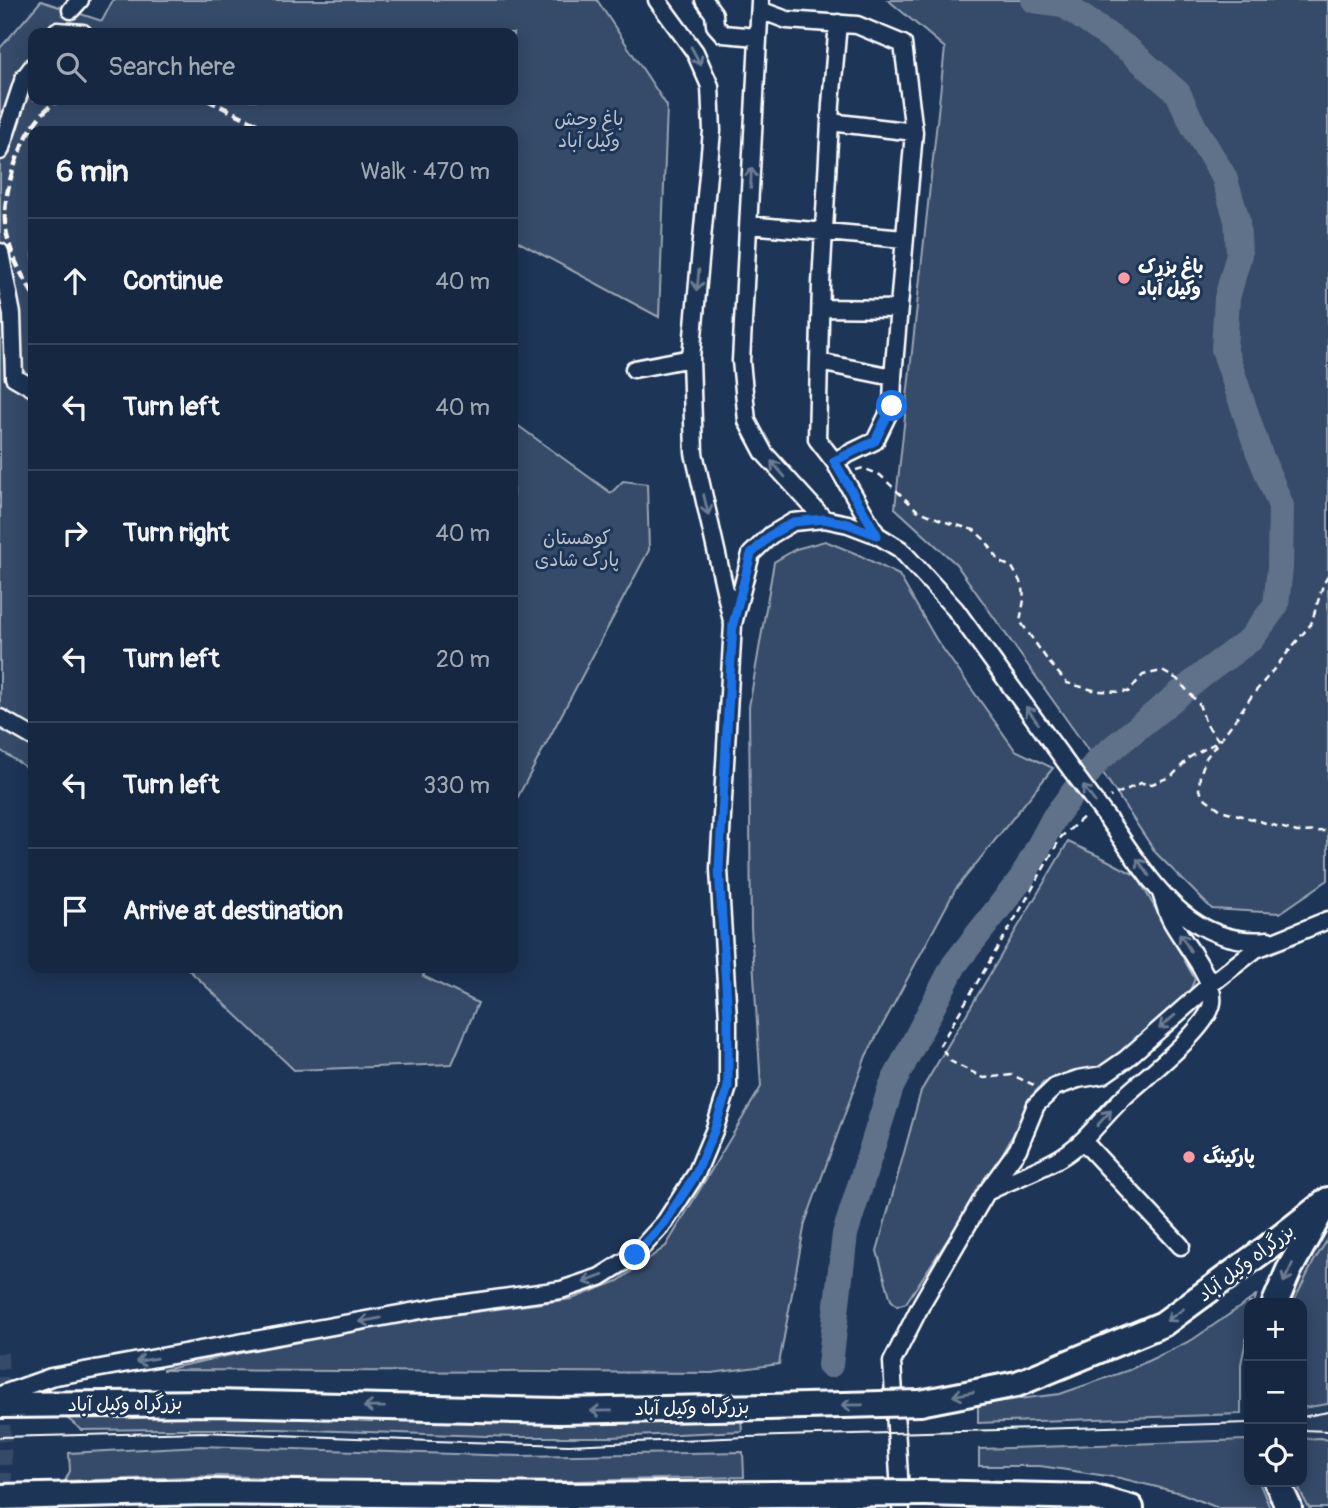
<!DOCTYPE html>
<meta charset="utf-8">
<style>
:root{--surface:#162841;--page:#1f3048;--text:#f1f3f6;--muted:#9ea6b1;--line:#35445a}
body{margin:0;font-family:Pangolin,"Playpen Sans Arabic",sans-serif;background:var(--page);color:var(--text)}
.controls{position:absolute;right:21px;bottom:21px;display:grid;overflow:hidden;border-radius:14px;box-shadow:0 4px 18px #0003}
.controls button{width:63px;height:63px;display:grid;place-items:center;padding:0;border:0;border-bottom:2px solid var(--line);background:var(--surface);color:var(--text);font:35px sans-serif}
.stop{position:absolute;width:21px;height:21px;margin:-16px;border:5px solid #1a73e8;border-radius:50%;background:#fff}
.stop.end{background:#1a73e8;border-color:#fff;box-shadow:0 2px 7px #0008}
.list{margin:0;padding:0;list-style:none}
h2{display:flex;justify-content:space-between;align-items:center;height:91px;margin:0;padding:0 28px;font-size:30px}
h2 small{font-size:23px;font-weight:400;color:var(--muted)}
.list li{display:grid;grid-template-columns:46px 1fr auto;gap:21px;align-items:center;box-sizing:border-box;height:126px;padding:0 28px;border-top:2px solid var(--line)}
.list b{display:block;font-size:26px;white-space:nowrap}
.list em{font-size:23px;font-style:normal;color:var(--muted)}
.icon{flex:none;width:38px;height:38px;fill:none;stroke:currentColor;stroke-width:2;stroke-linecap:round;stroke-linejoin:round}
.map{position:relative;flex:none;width:1328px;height:1508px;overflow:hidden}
.search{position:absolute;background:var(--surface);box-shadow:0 4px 18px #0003;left:28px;top:28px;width:490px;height:77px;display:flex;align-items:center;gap:18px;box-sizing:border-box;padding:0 24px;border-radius:14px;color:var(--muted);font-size:26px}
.panel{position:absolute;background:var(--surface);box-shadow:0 4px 18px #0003;left:28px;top:126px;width:490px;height:847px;border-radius:14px}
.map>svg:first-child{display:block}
</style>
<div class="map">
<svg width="1328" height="1508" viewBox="0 0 1328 1508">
<rect width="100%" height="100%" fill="#1d3557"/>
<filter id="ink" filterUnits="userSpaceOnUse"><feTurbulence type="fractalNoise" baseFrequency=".0143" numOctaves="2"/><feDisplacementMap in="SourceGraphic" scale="14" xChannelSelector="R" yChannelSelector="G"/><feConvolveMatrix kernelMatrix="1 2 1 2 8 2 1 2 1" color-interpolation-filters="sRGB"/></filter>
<g filter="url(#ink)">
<!-- built -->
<path fill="#2a4161" d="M1328 1226V1508H1303L1287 1482H1302V1303H1285Z"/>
<!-- green -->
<path fill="#364b69" stroke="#9aa5b4" stroke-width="2" fill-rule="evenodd" d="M113 0H597L667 106 659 317 513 239V131H33V772L0 750V48L41 1 102 21ZM33 33H513V100H33Z
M888 0H1328V880L1280 913 1212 909 1156 853 1081 740 956 564 895 508 945 48Z
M513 422 611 493 623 481 647 484 649 550 513 806Z
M825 541 857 554 899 575 936 639 1015 750 1053 768 955 890 866 1056 805 1223 779 1364 712 1373 162 1370 356 1328 572 1299 618 1281 666 1246 761 1087 751 927 749 707 774 562 796 549Z
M1068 842 1103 858 1137 876 1195 979 1188 995 1108 1066 1043 1083 1031 1097 1019 1124 994 1169 906 1303 897 1306 891 1300 877 1251 921 1091Z
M187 968H427L423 976 478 1003 452 1064 294 1070Z
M1328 1239V1404L1302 1408V1303H1293L1314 1261Z
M1256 1296 1254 1303H1249V1326L1241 1364V1414L978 1423V1404L1060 1394 1129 1370 1192 1340Z
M54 1408H740L742 1431 612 1437H516L278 1429H166L82 1430Z
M1320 1438 1328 1440V1508H1309L1295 1482H1302V1439Z
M1247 1440 1249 1451V1482H1259L1270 1508H1218L1181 1493 1120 1478 1040 1466H979V1449Z
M200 1446 521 1456 743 1452 744 1477 447 1484 219 1476 65 1481 70 1471 69 1453Z"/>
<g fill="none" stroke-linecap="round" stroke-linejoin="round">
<!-- river -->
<path stroke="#617289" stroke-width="26" d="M830 1365 845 1234 891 1087 954 965 1022 878 1054 818 1098 760 1206 672 1251 639 1276 605 1280 567 1281 506 1258 450 1224 349 1227 298 1239 254 1237 220 1224 177 1194 127 1178 93 1129 50 1063 4 1034 0"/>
<!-- minor-tunnel -->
<path stroke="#344968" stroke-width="16" stroke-dasharray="16 8" stroke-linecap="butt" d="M0 1353 5 1506"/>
<!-- minor casing -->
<g stroke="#fff" stroke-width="21">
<path id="minor" d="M657 0 695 52 710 86 712 131 691 358 694 453 732 621
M704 0 714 14 715 25 723 34 757 37
M760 1 741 361 747 421 764 453 824 519
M71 10 80 0
M760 10 787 20 857 25 903 44 914 132 893 377 892 406 875 441 834 461
M838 23 831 104 821 284 817 439 834 461 877 535
M56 33 57 31 83 33
M830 122 914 132
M0 151 24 78 33 66
M749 225 904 239
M0 252 12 314 14 377 33 388
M821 308 899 309
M819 362 893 377
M634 369 691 358
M0 718 33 737
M1107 818C1148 875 1185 948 1268 940
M1083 1141 1181 1246
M991 1190C1015 1178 1041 1170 1063 1156 1088 1140 1104 1115 1125 1096 1145 1077 1208 1029 1212 1003 1216 978 1181 941 1170 918 1166 910 1164 901 1161 893
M0 1395 51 1377 438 1307 561 1290 600 1277 635 1255 665 1222 696 1174 714 1131 728 1087V1018L719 869 733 624 751 554 771 535 793 522 824 519 848 524 877 535 900 549 955 609 1072 771
M901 1508 892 1362 922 1303 986 1193 1018 1149 1036 1105 1055 1087 1078 1079 1103 1075 1126 1059 1211 984 1256 949 1328 920"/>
</g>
<!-- highway casing -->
<g stroke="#fff" stroke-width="30">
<path id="highway" d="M1275 1303 1289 1270 1322 1210
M920 1403 1017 1384 1163 1324 1268 1247 1328 1200
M0 1405 214 1403 559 1411 767 1407
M1277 1482 1289 1508
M925 1493 1092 1497 1131 1508
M0 1497 206 1492 562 1496 773 1494"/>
</g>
<!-- path -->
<path stroke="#fff" stroke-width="2.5" stroke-dasharray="7 5" stroke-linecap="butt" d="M856 470 863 468 880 475 917 510 946 522 974 530 986 541 1000 562 1012 567 1023 587 1024 600 1020 621 1048 661 1067 683 1097 691 1128 692 1143 675 1162 671 1177 679 1199 704 1206 724 1219 741 1190 757 1172 776 1152 784 1141 783 1110 797
M1328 576 1323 585 1311 624 1251 697 1232 724 1206 758 1200 775 1199 790 1206 799 1221 810 1297 832 1328 831
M1034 1085 1012 1075 984 1078 950 1061 940 1045 1022 907 1061 837 1085 816"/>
<!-- minor -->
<use href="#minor" stroke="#1d3557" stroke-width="16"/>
<!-- highway -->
<use href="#highway" stroke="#1d3557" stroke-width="24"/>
<!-- tram -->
<path stroke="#fff" stroke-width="2" d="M1302 1417 1328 1412
M1302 1430 1328 1431
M0 1437 203 1432 433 1441 569 1445 747 1437 1249 1423"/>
<!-- rail -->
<path stroke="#fff" stroke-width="4.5" stroke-dasharray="10 5" stroke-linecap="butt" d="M207 100 273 131
M33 294C20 272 11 256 6 230 0 196 21 133 46 110 50 106 55 103 59 100"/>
<!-- minor-bridge casing -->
<g stroke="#fff" stroke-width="21" stroke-linecap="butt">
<path id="minor-bridge" d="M1072 771 1107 818"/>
</g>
<!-- highway-bridge casing -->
<g stroke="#fff" stroke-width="30" stroke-linecap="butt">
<path id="highway-bridge" d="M767 1407 920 1403
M773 1494 925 1493"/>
</g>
<!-- minor-bridge -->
<use href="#minor-bridge" stroke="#1d3557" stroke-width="16"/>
<!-- highway-bridge -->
<use href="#highway-bridge" stroke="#1d3557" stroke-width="24"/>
</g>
<!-- one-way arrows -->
<defs><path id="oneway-shaft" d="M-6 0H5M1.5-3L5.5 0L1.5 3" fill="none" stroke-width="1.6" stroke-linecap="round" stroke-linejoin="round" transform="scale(1.75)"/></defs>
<g stroke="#6c7c92">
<use href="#oneway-shaft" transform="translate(696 56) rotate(62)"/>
<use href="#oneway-shaft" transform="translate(751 178) rotate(-88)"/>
<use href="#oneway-shaft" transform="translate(698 280) rotate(95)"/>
<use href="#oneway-shaft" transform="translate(778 469) rotate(-131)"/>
<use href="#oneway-shaft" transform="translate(706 505) rotate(77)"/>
<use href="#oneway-shaft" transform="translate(1032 715) rotate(-126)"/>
<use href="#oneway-shaft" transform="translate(1089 794) rotate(-127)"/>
<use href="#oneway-shaft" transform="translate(1143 867) rotate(-126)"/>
<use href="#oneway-shaft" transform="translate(1185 942) rotate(-122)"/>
<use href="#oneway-shaft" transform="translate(1167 1022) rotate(139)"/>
<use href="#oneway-shaft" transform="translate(1104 1118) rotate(-47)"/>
<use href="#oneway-shaft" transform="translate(1288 1273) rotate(115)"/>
<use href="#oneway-shaft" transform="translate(593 1279) rotate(159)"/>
<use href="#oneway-shaft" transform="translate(1175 1315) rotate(144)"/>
<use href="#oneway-shaft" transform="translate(370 1320) rotate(170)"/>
<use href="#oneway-shaft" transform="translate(146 1360) rotate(170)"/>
<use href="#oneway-shaft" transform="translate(963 1394) rotate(169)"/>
<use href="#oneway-shaft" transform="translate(852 1405) rotate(179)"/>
<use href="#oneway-shaft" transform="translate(374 1407) rotate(-179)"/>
<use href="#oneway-shaft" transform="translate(601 1411) rotate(179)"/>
</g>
</g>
<g fill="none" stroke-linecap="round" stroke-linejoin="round" filter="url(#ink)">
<!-- route -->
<path stroke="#1a73e8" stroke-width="9" d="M635 1255 665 1222 696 1174 714 1131 728 1087V1018L719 869 733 624 751 554 771 535 793 522 824 519 848 524 877 535 834 461 875 441 892 406"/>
</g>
<!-- markers -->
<g fill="#ff9aa2" stroke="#1d3557" stroke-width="2.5">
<circle cx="1124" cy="278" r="7"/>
<circle cx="1189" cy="1157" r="7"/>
</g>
<g text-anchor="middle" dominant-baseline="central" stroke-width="6" stroke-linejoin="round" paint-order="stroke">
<!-- park labels -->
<g font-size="19" fill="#b9c0ca" stroke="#1d3557">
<text x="589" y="119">باغ وحش<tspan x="589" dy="22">وکیل آباد</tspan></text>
<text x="577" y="538">کوهستان<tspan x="577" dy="22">پارک شادی</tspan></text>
</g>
<!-- poi labels -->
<g font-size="19" font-weight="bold" fill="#fff" stroke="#1d3557" text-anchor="start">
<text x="1138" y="267">باغ بزرک<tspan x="1138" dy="22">وکیل آباد</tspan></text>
<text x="1203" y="1157">پارکینگ</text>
</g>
<!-- street labels -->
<g font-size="19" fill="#fff" stroke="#1d3557">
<text transform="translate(1246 1263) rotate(-37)">بزرگراه وکیل آباد</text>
<text transform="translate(125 1404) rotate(-1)">بزرگراه وکیل آباد</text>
<text transform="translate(692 1408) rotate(-1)">بزرگراه وکیل آباد</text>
</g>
</g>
</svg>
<div class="controls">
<button>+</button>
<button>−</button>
<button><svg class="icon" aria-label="locate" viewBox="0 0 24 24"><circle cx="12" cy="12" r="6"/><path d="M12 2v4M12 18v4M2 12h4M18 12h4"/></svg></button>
</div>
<div class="stop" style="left:892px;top:406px"></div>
<div class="stop end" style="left:635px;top:1255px"></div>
<div class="search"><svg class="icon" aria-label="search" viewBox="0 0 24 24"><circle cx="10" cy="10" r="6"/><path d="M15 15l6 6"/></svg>Search here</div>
<section class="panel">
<h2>6 min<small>Walk · 470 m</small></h2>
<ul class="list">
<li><svg class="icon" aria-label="ahead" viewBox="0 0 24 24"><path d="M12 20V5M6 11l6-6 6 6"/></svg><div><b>Continue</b></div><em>40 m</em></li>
<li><svg class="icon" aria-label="left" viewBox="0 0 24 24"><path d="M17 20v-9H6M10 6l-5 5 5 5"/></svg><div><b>Turn left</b></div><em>40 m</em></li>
<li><svg class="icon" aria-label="right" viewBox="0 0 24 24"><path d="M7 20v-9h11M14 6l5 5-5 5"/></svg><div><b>Turn right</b></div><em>40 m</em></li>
<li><svg class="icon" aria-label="left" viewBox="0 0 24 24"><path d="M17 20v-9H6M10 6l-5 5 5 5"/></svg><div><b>Turn left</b></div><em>20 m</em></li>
<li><svg class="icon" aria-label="left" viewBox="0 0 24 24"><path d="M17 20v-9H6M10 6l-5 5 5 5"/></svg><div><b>Turn left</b></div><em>330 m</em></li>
<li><svg class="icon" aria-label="arrive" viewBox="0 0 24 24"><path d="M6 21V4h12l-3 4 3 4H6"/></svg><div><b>Arrive at destination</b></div></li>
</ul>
</section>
</div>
